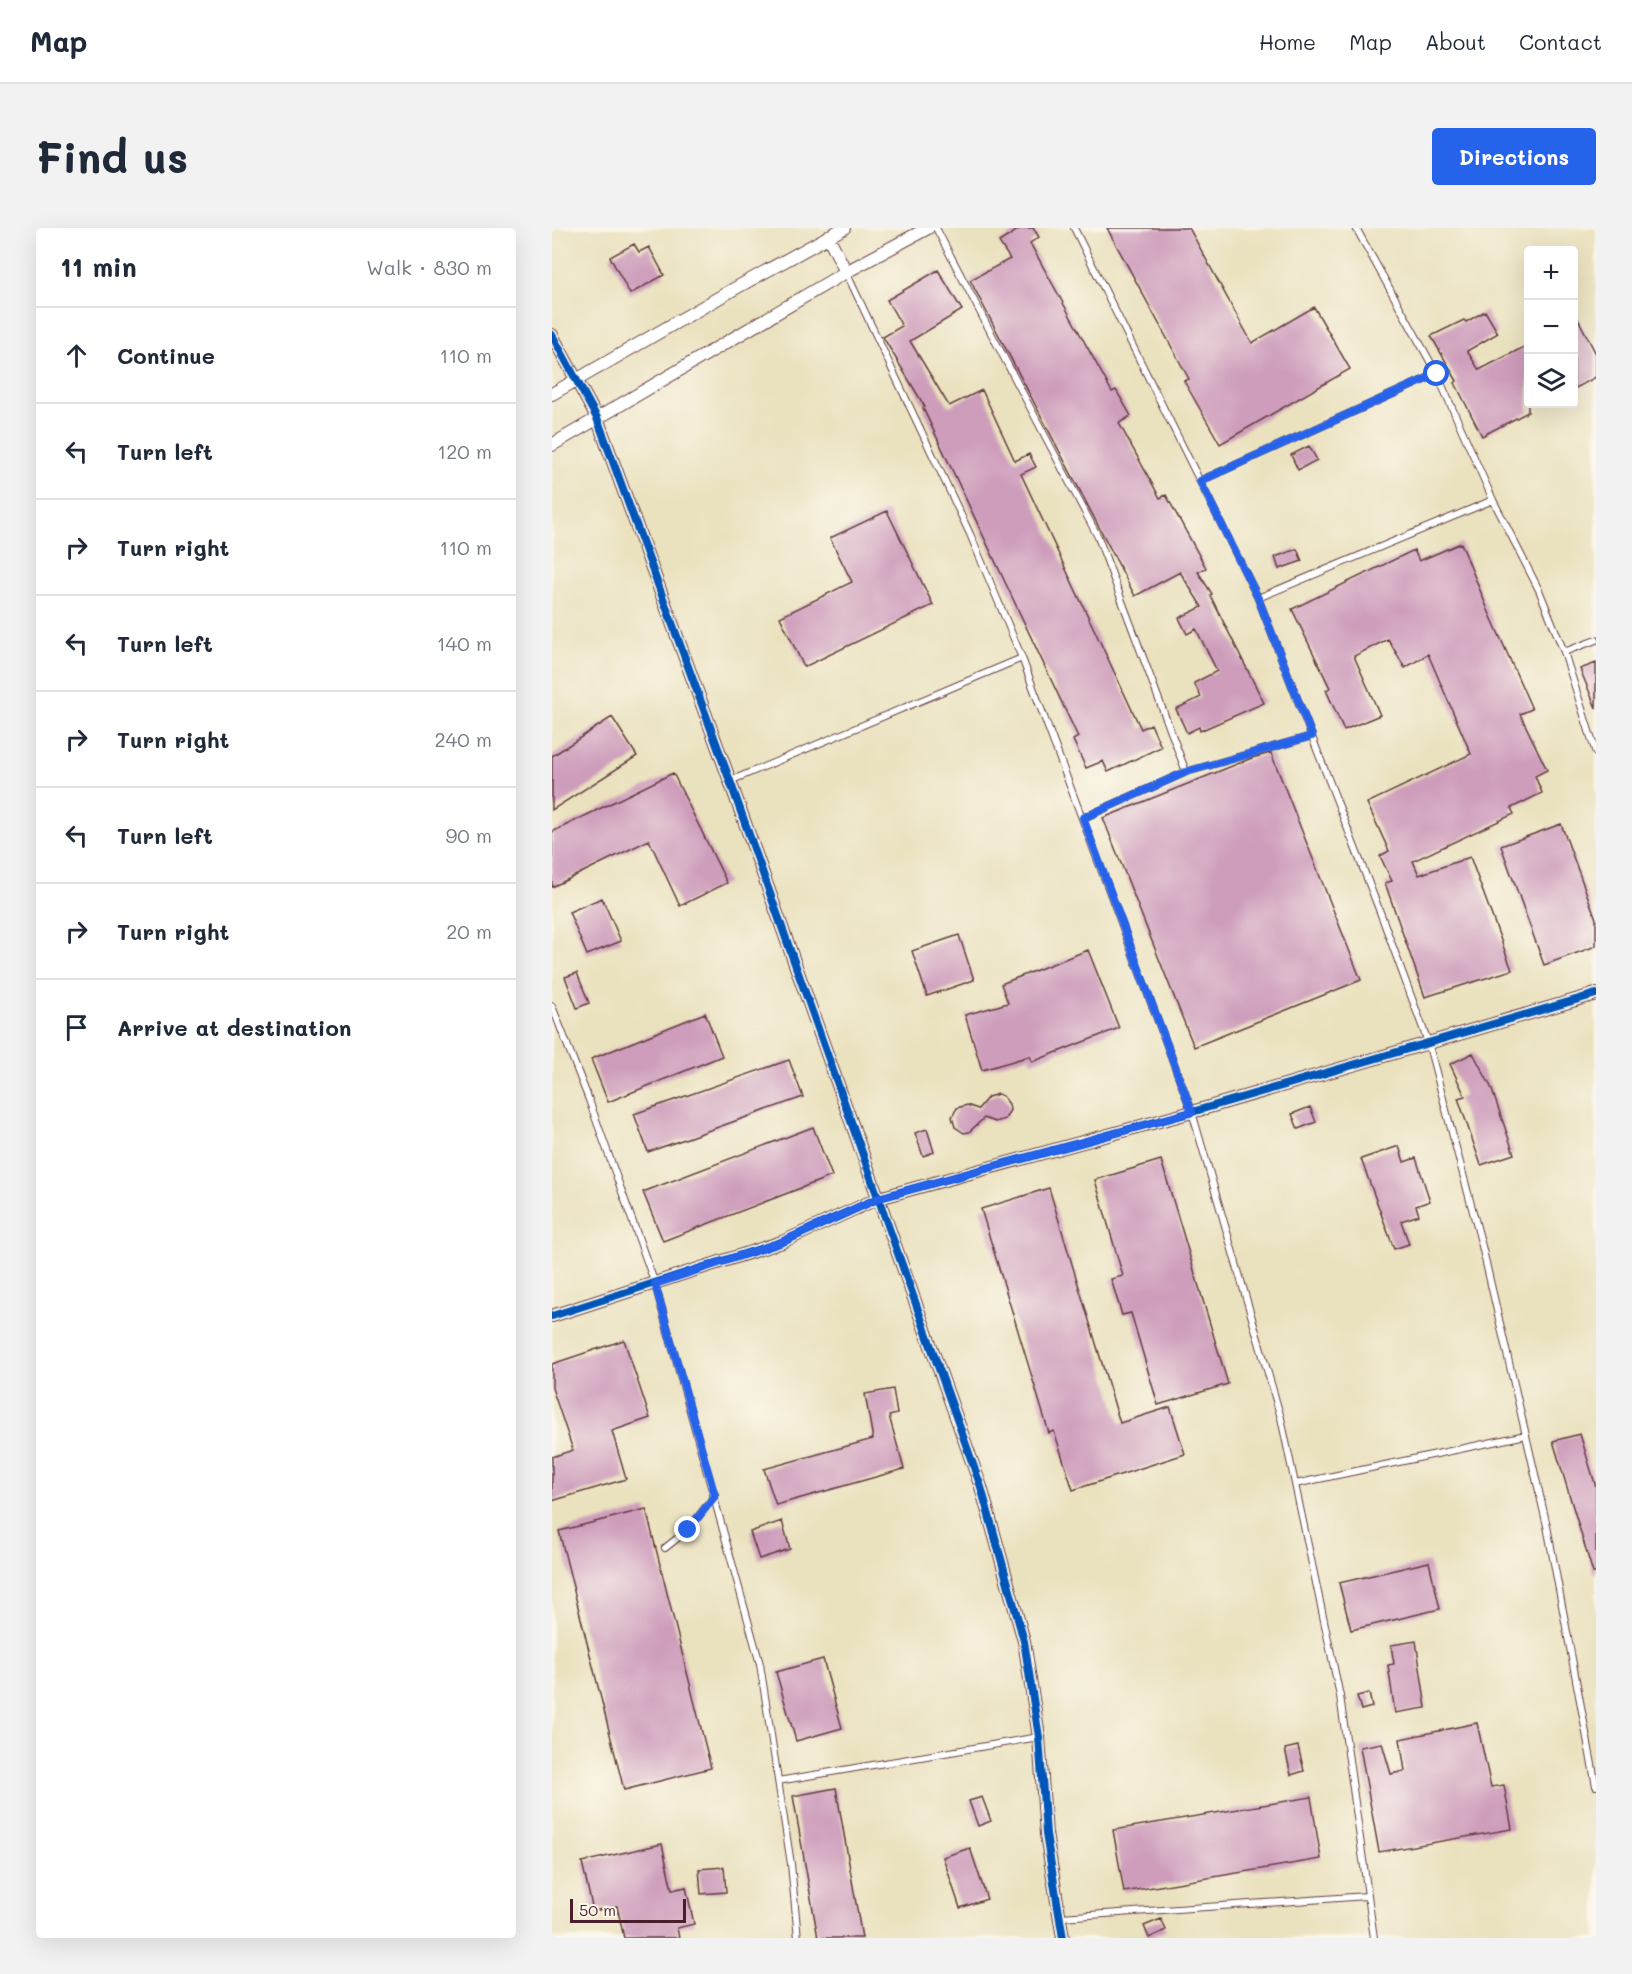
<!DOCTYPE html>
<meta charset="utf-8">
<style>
:root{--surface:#fff;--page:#f2f2f3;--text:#1f2937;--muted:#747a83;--line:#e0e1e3;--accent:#2563eb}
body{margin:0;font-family:Mali,sans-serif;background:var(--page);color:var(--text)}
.controls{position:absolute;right:18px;top:18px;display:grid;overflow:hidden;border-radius:6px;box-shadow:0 6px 24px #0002}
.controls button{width:54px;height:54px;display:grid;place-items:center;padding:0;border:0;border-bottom:2px solid var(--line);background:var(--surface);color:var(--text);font:30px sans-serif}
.scale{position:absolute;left:18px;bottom:15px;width:116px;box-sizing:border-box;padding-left:6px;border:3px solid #4a1f2b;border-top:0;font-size:16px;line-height:21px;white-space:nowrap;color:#4a1f2b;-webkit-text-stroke:4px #fbf7ec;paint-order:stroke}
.stop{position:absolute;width:18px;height:18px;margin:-14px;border:4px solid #2563eb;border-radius:50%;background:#fff}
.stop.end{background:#2563eb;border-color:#fff;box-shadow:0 2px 6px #0008}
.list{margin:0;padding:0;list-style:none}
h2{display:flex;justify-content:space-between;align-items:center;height:78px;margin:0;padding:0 24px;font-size:26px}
h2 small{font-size:20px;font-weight:400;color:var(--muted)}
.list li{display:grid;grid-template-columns:39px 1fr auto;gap:18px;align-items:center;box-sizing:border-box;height:96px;padding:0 24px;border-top:2px solid var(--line)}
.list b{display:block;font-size:22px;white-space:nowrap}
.list em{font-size:20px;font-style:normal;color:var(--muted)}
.icon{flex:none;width:33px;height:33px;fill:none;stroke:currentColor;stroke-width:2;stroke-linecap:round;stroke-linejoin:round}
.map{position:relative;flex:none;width:1044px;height:1710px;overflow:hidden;border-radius:6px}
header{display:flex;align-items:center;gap:36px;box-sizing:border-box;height:84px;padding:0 30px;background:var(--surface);border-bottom:2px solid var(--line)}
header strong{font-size:28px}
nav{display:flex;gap:33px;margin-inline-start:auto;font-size:21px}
.intro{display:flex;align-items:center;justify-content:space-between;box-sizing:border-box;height:144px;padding:0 36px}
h1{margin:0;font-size:42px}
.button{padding:15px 27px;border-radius:6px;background:var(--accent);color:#fff;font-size:21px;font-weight:700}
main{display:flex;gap:36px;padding:0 36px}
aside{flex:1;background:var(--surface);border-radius:6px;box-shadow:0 6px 24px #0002}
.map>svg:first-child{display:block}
</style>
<header>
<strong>Map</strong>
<nav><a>Home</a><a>Map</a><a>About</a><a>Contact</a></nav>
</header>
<div class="intro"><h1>Find us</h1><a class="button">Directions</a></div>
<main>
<aside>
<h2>11 min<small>Walk · 830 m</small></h2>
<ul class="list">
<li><svg class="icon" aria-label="ahead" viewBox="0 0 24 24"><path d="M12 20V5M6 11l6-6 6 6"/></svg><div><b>Continue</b></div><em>110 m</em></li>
<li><svg class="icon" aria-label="left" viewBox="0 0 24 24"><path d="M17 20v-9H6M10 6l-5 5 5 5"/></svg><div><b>Turn left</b></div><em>120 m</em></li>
<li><svg class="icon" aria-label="right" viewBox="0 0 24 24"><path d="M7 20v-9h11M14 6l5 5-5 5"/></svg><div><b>Turn right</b></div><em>110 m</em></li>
<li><svg class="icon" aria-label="left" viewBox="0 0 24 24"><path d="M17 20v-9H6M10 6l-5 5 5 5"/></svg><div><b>Turn left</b></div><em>140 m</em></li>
<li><svg class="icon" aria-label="right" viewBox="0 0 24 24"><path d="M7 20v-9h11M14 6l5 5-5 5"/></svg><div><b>Turn right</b></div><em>240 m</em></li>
<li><svg class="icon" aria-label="left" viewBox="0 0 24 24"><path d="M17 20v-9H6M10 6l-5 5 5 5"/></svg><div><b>Turn left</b></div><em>90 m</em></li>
<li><svg class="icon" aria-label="right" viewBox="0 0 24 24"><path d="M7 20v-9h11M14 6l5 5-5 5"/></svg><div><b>Turn right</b></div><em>20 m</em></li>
<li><svg class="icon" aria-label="arrive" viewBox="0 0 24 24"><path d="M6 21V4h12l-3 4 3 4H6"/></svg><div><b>Arrive at destination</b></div></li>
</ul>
</aside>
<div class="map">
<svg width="1044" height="1710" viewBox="0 0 1044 1710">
<rect width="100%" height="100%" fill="#fbf7ec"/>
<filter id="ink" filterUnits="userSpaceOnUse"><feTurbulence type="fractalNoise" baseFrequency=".0167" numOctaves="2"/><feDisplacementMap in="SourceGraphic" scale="12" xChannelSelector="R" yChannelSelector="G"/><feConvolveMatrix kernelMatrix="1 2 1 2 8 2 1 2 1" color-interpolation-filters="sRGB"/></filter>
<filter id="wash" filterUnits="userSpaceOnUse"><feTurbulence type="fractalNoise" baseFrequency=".008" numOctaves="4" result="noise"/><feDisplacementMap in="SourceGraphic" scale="24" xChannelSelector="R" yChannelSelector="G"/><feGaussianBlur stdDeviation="1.35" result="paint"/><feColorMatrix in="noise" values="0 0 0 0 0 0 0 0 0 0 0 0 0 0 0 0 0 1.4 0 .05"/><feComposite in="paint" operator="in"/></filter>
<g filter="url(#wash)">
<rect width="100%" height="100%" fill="#eae1be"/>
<g id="blocks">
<!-- building -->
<path fill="#ce9dbb" d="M469 0H481L487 9 478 15 560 164 564 162 579 188 567 195 608 270 614 267 654 340 646 344 660 366 658 367 712 475 648 503 647 499 635 505 624 481 649 469 642 455 665 443 644 401 635 406 627 390 650 379 628 344 583 368 418 52 458 31 447 14Z
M555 0H637L700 115 762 79 798 141 668 216 632 153 637 151Z
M82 16 87 24 97 19 112 47 78 66 58 29Z
M386 42 410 82 358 113 397 178 430 162 463 233 477 226 484 239 469 246 589 501 599 496 609 519 556 544 551 533 534 540 521 512 526 509 371 180 373 179 331 109 350 98 335 72Z
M933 83 946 105 915 123 927 142 976 117V184L930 208 903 155 905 153 879 108 912 92 914 94Z
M1022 83 1044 126V149L1022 161Z
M757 218 765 232 746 242 739 227Z
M335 283 381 377 252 439 228 389 300 354 278 310Z
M909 315 936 382 980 481 968 486 995 542 983 548 990 565 959 580 962 586 861 633 867 647 918 629 960 742 873 769 833 655 840 653 828 628 837 623 815 575 919 526 876 426 853 440 836 411 802 428 828 487 792 502 774 462 778 460 740 381 862 322 867 333Z
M745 321 750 333 727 341 723 329Z
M1044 435V480L1028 441Z
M60 489 85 528 0 582V528Z
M719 525 809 752 642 819 551 590 700 530Z
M121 545 175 655 128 678 97 612 0 659V604Z
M1009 596 1044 691V718L992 737 949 618Z
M50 670 69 713 35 727 17 684Z
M407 707 422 752 375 768 360 723Z
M536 722 567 800 480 834 478 828 430 842 413 787 456 775 449 756Z
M25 745 37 775 25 780 13 749Z
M153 785 170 828 56 874 39 831Z
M921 825 939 859 962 926 929 937 906 870 913 868 898 836Z
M237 832 251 869 96 924 82 886Z
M446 866 451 868 457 876 458 882 453 891 443 894 432 890 417 904 412 905 403 899 400 889 405 880 415 877 426 881 436 869Z
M758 879 764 894 746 901 740 886Z
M261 899 280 948 111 1013 91 964Z
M375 901 382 924 371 928 363 905Z
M847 918 852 934 864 930 878 973 864 978 867 987 849 993 857 1016 842 1021 809 931Z
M609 932 676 1156 606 1177 579 1085 570 1087 559 1051 571 1048 543 952Z
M497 960 568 1195 618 1179 633 1226 521 1262 502 1203 497 1205 429 981Z
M72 1112 98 1190 60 1203 74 1251 0 1273V1229L21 1222 0 1160V1136Z
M341 1161 345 1186 337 1188 352 1241 224 1277 212 1241 321 1211 313 1166Z
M1028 1206 1044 1259V1345H1041L1001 1213Z
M94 1281 159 1540 72 1562 7 1303Z
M230 1293 238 1321 207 1331 198 1304Z
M877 1334 888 1381 799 1402 787 1355Z
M864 1413 874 1480 843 1485 836 1437 842 1436 839 1417Z
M271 1431 290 1500 244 1513 224 1444Z
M817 1465 820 1479 809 1482 805 1468Z
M925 1495 939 1559 952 1557 960 1601 827 1624 808 1519 830 1515 839 1546 853 1543 848 1511Z
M746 1518 752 1543 739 1547 733 1521Z
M284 1560 310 1710H266L241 1568Z
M430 1569 439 1593 426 1598 417 1573Z
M759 1569 769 1631 572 1664 561 1602Z
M110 1616 120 1662 134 1659 142 1696 125 1700 127 1710H72L65 1678 41 1683 30 1634Z
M418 1620 435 1671 408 1680 391 1629Z
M172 1639 174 1664 149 1666 147 1641Z
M609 1691 614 1702 597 1710 592 1698Z"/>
</g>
</g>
<g filter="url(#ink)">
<use href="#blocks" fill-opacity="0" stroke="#623c41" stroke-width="1.5"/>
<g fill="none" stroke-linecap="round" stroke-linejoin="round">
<!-- lane casing -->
<g stroke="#623c41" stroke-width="8">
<path id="lane" d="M384 0 546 309 634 544
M522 0 706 370 828 684 876 814 930 1018 995 1298 1044 1558
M804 0 885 146 941 272 987 362 1012 424 1044 525
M294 44 418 306 470 430 640 884 729 1190 788 1468 822 1710
M648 253 885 146
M706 370 941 272
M1012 424 1044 412
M178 553 470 430
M531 590 634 544 760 508
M0 778 37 872 103 1056 208 1436 239 1636 246 1710
M743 1256 974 1207
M113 1320 136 1302 163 1267
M226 1553 487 1509
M509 1689 815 1668"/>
</g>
<!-- street casing -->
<g stroke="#623c41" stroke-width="14">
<path id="street" d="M276 8 294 44
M0 107 45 190 178 553 429 1259 472 1413 487 1509 494 1606 511 1710
M0 166 182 61 292 0
M0 217 294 44 376 0
M0 1088 230 1014 327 970 640 884 1044 766"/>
</g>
<!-- lane -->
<use href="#lane" stroke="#fff" stroke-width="6"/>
<!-- street -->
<use href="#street" stroke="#fff" stroke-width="12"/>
<!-- cycleway casing -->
<g stroke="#fbf7ec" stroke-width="11">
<path id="cycleway" d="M0 107 45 190 178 553 429 1259 472 1413 487 1509 494 1606 511 1710
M0 1088 230 1014 327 970 640 884 1044 766"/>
</g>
<!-- cycleway -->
<use href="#cycleway" stroke="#0057b8" stroke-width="8"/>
</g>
</g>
<g fill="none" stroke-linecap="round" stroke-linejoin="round" filter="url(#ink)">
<!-- route -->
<path stroke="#2563eb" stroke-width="8" d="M136 1302 163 1268 103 1056 230 1014 327 970 640 884 531 590 634 544 760 508 706 370 648 253 885 146"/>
</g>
</svg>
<div class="controls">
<button>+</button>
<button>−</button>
<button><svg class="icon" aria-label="layers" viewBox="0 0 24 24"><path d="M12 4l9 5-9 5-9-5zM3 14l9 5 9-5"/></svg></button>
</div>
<div class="scale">50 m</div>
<div class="stop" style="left:885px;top:146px"></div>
<div class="stop end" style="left:136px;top:1302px"></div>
</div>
</main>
